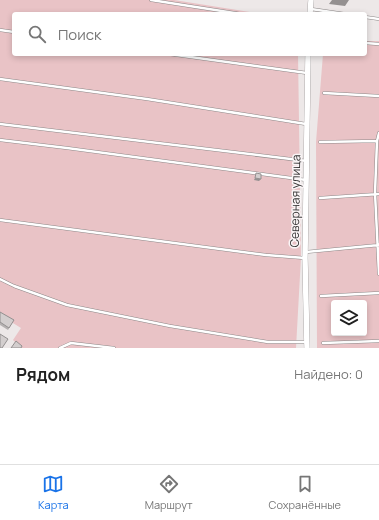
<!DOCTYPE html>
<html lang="ru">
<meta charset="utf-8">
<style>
:root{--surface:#fff;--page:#f2f2f2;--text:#222;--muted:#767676;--line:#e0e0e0;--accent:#1a73e8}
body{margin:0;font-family:Manrope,sans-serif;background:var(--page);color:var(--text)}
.controls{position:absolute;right:12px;bottom:12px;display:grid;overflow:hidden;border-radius:4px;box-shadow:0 2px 6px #0003}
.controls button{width:36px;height:36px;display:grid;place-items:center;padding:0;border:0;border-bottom:1px solid var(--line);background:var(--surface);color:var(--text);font:20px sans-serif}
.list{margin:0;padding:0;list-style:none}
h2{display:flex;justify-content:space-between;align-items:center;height:52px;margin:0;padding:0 16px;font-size:17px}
h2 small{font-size:13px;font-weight:400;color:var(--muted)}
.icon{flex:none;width:22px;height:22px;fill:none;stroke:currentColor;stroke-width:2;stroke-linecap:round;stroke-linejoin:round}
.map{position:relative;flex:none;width:379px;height:348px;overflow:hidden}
.search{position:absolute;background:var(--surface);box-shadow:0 2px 6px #0003;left:12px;right:12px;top:12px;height:44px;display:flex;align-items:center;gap:10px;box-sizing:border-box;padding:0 14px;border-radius:4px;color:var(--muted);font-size:15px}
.sheet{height:116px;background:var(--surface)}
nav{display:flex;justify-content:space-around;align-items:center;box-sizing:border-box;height:56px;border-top:1px solid var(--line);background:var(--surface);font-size:11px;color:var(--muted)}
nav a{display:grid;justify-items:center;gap:2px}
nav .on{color:var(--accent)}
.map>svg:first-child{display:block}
</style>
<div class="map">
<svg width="379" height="348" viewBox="0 0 379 348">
<rect width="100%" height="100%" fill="#ede8e8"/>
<!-- green -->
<path fill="#e9c3c6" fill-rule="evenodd" d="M0 0H174L262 14H14V54H298L301 257 296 348H21L13 340 21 328 0 315Z
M365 41H379V348H317L316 142 323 54H365ZM334 303H364V333H334Z"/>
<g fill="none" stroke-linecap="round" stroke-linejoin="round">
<!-- service casing -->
<g stroke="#8d8888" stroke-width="3.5">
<path id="service" d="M151 0 241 14
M311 9 345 14
M365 17 379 19
M0 30 14 32
M365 43 379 44
M169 54 307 73
M0 79 147 99 306 124
M324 93 379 96
M0 124 307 161
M379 133 377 141 375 193 379 274
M0 140 67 148 306 180
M320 142 377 141
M320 198 379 194
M0 220 266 255 305 258
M306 252 379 245
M0 279 14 286 67 305 170 326 268 342H307
M321 296 379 293
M323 343 379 341
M60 348 71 343 114 348"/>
</g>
<!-- minor casing -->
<g stroke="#8d8888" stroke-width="6">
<path id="minor" d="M310 14 311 0
M307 348 305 258 308 54"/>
</g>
<!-- service -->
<use href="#service" stroke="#fff" stroke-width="2.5"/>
<!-- minor -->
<use href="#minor" stroke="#fff" stroke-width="5.5"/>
</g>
<!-- wall -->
<path fill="#b5b1b1" d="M0 312 14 320 8 330 0 325Z"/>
<!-- shaded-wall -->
<path fill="#949090" d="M332 0H349L345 6 329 4Z
M255 178 261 179 259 181 254 180Z"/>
<!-- building -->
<path fill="#d3cece" stroke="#949090" d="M256 173 261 174V179L255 178Z
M0 312 14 320 9 328 0 322Z
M0 334 8 339 2 348H0Z
M16 341 22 346 21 348H11Z"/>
<g text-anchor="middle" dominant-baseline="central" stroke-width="3" stroke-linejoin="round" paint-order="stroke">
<!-- street labels -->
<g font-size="12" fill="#353333" stroke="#faf5f6">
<text transform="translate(295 201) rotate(-89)">Северная улица</text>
</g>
</g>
</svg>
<div class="controls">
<button><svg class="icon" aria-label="layers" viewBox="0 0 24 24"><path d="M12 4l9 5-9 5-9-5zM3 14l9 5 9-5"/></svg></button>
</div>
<div class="search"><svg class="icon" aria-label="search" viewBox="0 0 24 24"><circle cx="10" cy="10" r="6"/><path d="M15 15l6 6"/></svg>Поиск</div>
</div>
<section class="sheet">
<h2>Рядом<small>Найдено: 0</small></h2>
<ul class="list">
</ul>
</section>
<nav>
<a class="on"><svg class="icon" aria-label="map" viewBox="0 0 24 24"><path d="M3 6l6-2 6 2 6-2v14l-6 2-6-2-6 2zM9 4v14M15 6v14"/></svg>Карта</a>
<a><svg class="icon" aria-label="directions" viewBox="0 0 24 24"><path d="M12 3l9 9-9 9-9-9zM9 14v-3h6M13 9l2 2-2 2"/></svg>Маршрут</a>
<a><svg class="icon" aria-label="saved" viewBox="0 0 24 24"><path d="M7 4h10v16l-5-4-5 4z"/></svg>Сохранённые</a>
</nav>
